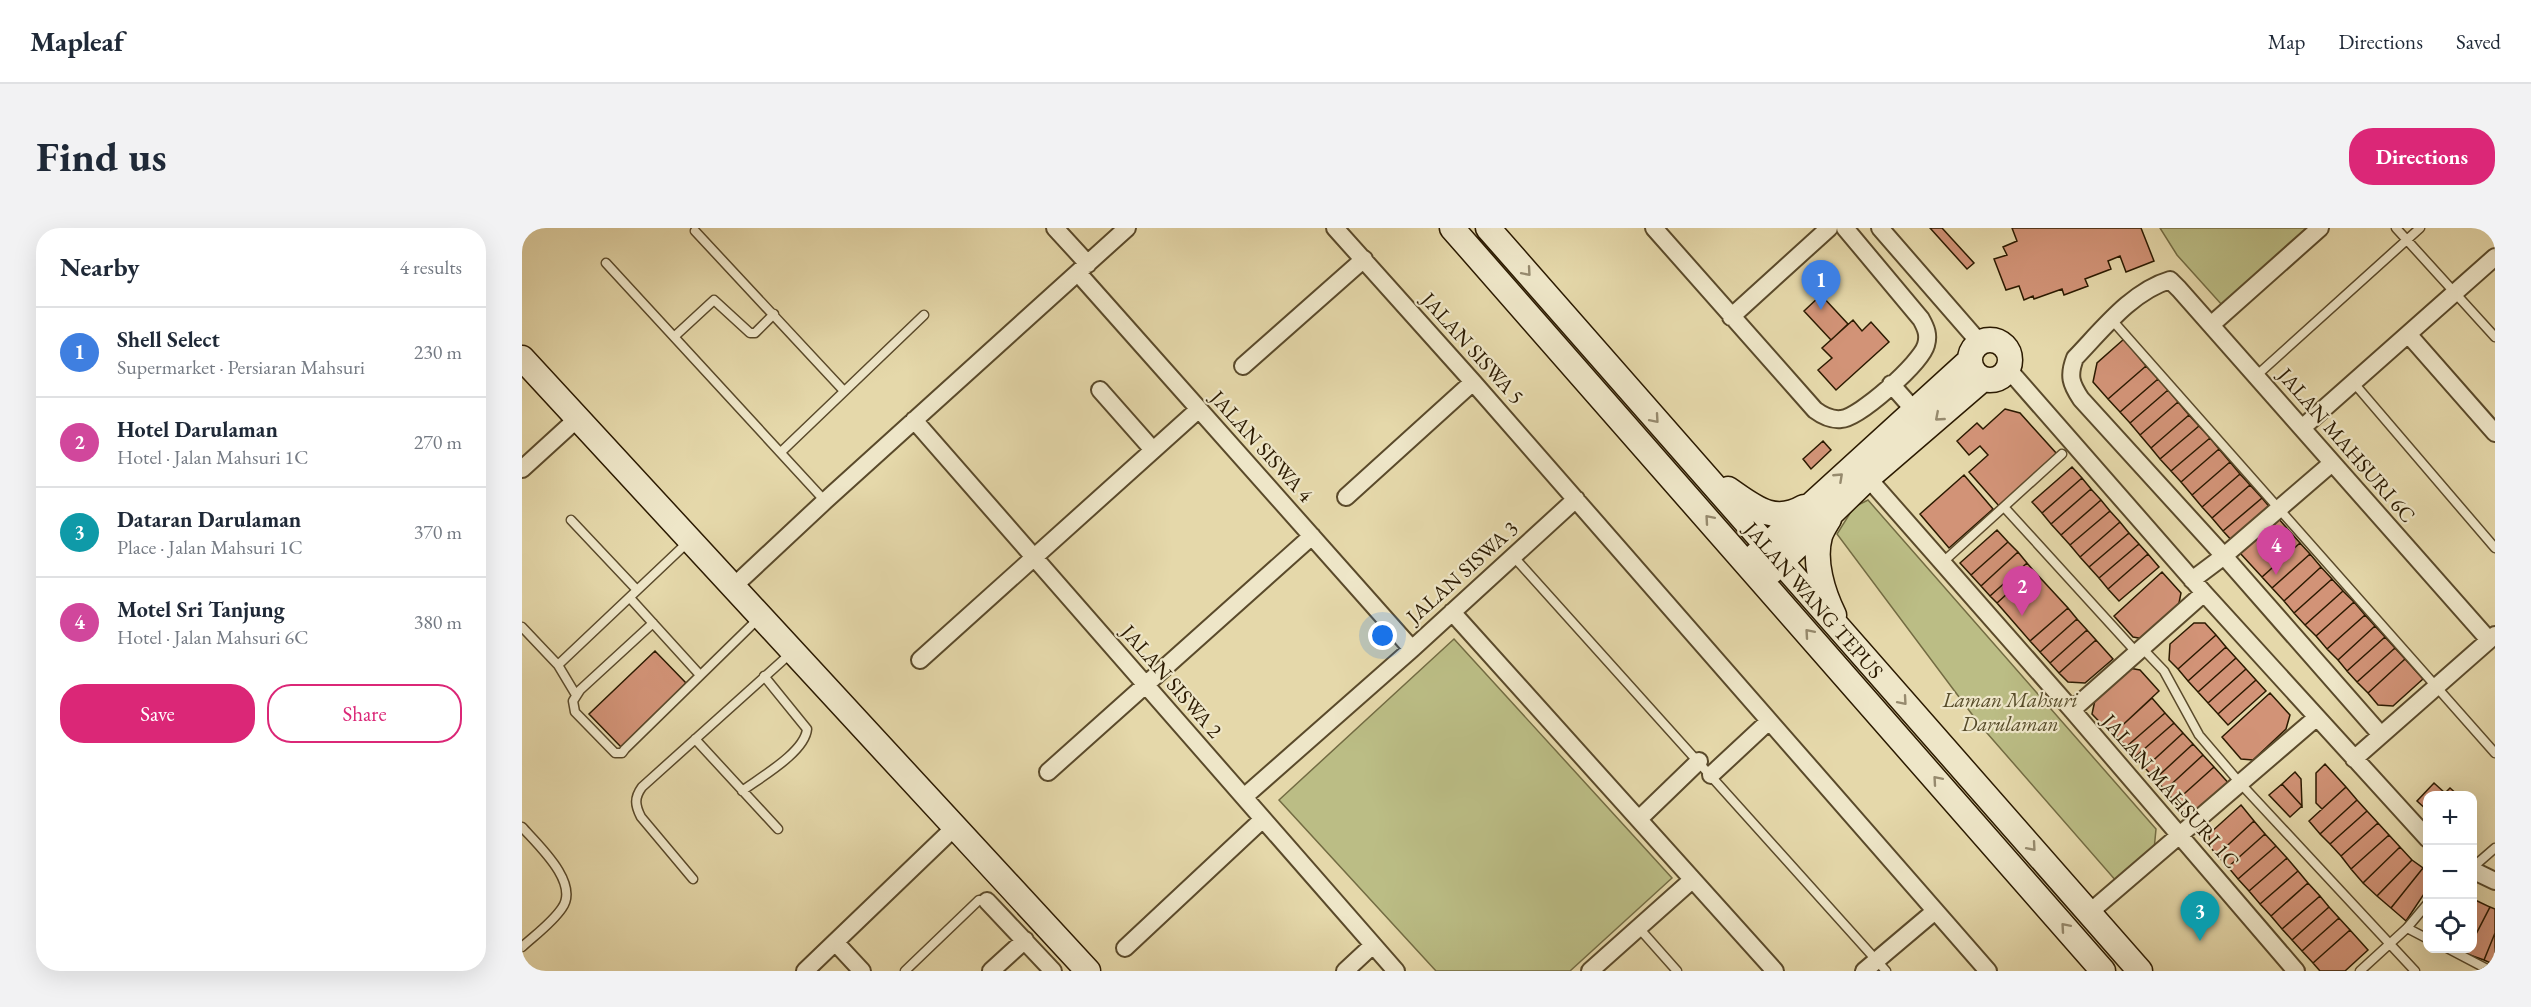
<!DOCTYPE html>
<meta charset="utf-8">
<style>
:root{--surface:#fff;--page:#f2f2f3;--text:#1f2937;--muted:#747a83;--line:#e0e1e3;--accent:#db2777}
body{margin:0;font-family:"EB Garamond",serif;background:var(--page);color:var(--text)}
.controls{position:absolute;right:18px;bottom:18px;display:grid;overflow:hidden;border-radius:12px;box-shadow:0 6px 24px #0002}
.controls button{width:54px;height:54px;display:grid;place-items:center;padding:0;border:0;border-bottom:2px solid var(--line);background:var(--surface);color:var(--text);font:30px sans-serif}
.you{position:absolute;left:861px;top:408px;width:21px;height:21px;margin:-15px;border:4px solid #fff;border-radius:50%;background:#1a73e8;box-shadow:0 0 0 9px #1a73e833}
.badge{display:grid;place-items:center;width:39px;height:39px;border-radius:50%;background:var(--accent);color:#fff;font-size:20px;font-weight:700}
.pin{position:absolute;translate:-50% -50px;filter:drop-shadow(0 2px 3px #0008)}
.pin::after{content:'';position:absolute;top:32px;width:21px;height:18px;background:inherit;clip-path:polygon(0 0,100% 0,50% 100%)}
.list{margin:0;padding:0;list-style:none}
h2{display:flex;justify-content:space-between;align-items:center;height:78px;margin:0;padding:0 24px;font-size:26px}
h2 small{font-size:20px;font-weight:400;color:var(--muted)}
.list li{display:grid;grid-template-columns:39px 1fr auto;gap:18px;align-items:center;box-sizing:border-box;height:90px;padding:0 24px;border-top:2px solid var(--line)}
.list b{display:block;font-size:22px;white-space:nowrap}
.list p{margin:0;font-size:20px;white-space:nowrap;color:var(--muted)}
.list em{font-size:20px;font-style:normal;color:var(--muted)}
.actions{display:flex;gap:12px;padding:18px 24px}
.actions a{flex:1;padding:14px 0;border:2px solid var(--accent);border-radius:24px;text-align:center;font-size:21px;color:var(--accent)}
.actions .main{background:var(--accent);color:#fff}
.icon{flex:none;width:33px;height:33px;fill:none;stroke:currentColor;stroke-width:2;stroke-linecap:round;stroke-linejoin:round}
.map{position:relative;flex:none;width:1973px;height:743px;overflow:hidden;border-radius:24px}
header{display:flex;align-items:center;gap:36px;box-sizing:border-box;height:84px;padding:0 30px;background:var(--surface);border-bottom:2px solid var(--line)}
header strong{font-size:28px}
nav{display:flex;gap:33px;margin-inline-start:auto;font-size:21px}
.intro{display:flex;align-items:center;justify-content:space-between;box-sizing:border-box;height:144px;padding:0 36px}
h1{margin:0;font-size:42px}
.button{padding:15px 27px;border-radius:24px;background:var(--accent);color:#fff;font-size:21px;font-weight:700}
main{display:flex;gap:36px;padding:0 36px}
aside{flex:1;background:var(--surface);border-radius:24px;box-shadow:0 6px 24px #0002}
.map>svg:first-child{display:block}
</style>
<header>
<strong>Mapleaf</strong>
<nav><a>Map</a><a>Directions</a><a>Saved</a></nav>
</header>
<div class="intro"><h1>Find us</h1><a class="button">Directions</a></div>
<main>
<aside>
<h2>Nearby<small>4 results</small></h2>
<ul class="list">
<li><span class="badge" style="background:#3f7fe0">1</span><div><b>Shell Select</b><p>Supermarket · Persiaran Mahsuri</p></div><em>230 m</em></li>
<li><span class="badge" style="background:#d1479c">2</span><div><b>Hotel Darulaman</b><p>Hotel · Jalan Mahsuri 1C</p></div><em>270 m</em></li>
<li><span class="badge" style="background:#0f9aa8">3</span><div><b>Dataran Darulaman</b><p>Place · Jalan Mahsuri 1C</p></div><em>370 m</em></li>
<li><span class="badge" style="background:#d1479c">4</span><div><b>Motel Sri Tanjung</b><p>Hotel · Jalan Mahsuri 6C</p></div><em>380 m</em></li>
</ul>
<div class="actions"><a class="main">Save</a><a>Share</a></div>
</aside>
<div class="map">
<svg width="1973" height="743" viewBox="0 0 1973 743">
<rect width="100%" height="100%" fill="#e5d8aa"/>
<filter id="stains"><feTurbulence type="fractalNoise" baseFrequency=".00333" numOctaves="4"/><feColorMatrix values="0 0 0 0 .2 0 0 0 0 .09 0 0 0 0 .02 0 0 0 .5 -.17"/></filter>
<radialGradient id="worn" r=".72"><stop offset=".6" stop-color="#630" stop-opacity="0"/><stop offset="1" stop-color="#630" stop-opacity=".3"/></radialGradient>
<!-- green -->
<path fill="#bbbd85" stroke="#736c43" stroke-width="1.5" d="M1638 0H1786L1700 77 1655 27Z
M1346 272 1634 601 1632 622 1595 654 1458 497 1315 306 1332 279Z
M932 411 1150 650 1048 743H914L757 572Z"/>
<!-- building -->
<path fill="#d29377" stroke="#2b1a01" stroke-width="1.5" d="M1408 0H1420L1452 35 1445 41Z
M1490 0H1619L1632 33 1604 44 1598 28 1586 33 1589 41 1563 51 1566 58 1542 67 1540 61 1512 71 1511 68 1502 72 1497 58 1484 62 1472 31 1485 27 1481 19 1495 13Z
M1299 67 1326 96 1309 112 1282 83Z
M1331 92 1340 103 1349 94 1367 114 1314 162 1296 142 1310 130 1300 120Z
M1602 111 1624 138 1586 171 1571 154 1575 135Z
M1624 138 1636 151 1598 184 1586 171Z
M1636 151 1646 162 1608 195 1598 184Z
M1646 162 1656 174 1618 207 1608 195Z
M1656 174 1667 187 1629 220 1618 207Z
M1483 181 1498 185 1535 226 1477 278 1447 244 1466 227 1458 218 1447 227 1435 213 1455 195 1461 201Z
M1667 187 1677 198 1638 231 1629 220Z
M1677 198 1688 210 1649 243 1638 231Z
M1688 210 1697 221 1659 254 1649 243Z
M1301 213 1309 222 1289 241 1281 231Z
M1697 221 1708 234 1670 267 1659 254Z
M1708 234 1718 246 1680 279 1670 267Z
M1550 239 1560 250 1520 285 1510 274Z
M1718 246 1728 257 1690 290 1680 279Z
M1442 247 1471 281 1427 320 1398 286Z
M1560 250 1569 261 1529 296 1520 285Z
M1728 257 1740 270 1701 303 1690 290Z
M1569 261 1579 272 1539 307 1529 296Z
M1740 270 1750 282 1712 315 1701 303Z
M1579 272 1588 283 1548 317 1539 307Z
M1588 283 1598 294 1558 329 1548 317Z
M1756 290 1778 315 1740 349 1718 325Z
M1598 294 1607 305 1567 339 1558 329Z
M1475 302 1486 314 1449 347 1438 335Z
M1607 305 1617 316 1577 350 1567 339Z
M1486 314 1496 324 1459 358 1449 347Z
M1778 315 1788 326 1750 360 1740 349Z
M1617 316 1626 326 1586 361 1577 350Z
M1496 324 1505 335 1468 368 1459 358Z
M1626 326 1637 339 1597 373 1586 361Z
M1788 326 1799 339 1762 373 1750 360Z
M1505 335 1511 342 1475 375 1468 368Z
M1799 339 1810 351 1772 385 1762 373Z
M1511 342 1546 380 1508 413 1475 375Z
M1640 344 1659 365 1656 380 1622 411 1611 409 1592 388Z
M1810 351 1821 363 1783 397 1772 385Z
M1821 363 1832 374 1794 408 1783 397Z
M1832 374 1843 387 1805 421 1794 408Z
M1546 380 1555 391 1518 424 1508 413Z
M1843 387 1853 398 1816 432 1805 421Z
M1555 391 1565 402 1528 435 1518 424Z
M1672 395H1683L1694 407 1656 441 1647 432 1648 416Z
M1853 398 1863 409 1825 443 1816 432Z
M1565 402 1574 412 1537 445 1528 435Z
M1694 407 1704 419 1666 453 1656 441Z
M1863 409 1873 420 1835 454 1825 443Z
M1574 412 1591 431 1563 455 1546 454 1537 445Z
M1704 419 1714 430 1676 464 1666 453Z
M1873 420 1883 431 1846 465 1835 454Z
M133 423 164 455 99 519 67 486Z
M1714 430 1724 441 1686 475 1676 464Z
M1883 431 1901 451 1871 478 1856 477 1846 465Z
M1607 440 1618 442 1637 463 1590 507 1570 486 1573 472Z
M1724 441 1734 452 1696 486 1686 475Z
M1734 452 1744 463 1706 497 1696 486Z
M1748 465 1768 487 1764 501 1731 532 1719 531 1700 509Z
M1630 470 1643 485 1604 519 1592 505Z
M1643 485 1652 495 1613 529 1604 519Z
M1652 495 1661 505 1623 540 1613 529Z
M1661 505 1671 516 1633 551 1623 540Z
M1671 516 1681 527 1643 562 1633 551Z
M1681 527 1692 539 1653 574 1643 562Z
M1803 536 1824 559 1800 581 1794 575V545Z
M1692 539 1710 559 1679 587 1664 586 1653 574Z
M1773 544 1779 551 1780 578 1760 556Z
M1912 555 1923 565 1928 560 1937 568H1906V583L1895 573Z
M1760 556 1780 578 1768 589 1747 567Z
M1824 559 1835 572 1798 606 1787 593Z
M1835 572 1845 583 1808 616 1798 606Z
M1719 577 1732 593 1695 627 1688 619 1687 606Z
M1845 583 1856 595 1819 628 1808 616Z
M1732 593 1743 606 1706 639 1695 627Z
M1856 595 1867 607 1829 641 1819 628Z
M1743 606 1754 618 1716 651 1706 639Z
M1867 607 1878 619 1841 655 1829 641Z
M1754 618 1765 630 1727 663 1716 651Z
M1878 619 1890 632 1855 668 1841 655Z
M1765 630 1776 643 1738 676 1727 663Z
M1890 632 1901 640 1869 680 1855 668Z
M1901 640 1906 644V660L1884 693 1869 680Z
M1776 643 1786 655 1749 688 1738 676Z
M1786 655 1798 668 1760 701 1749 688Z
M1798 668 1807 679 1770 712 1760 701Z
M1951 671 1968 679 1950 714V672Z
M1807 679 1817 690 1780 723 1770 712Z
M1968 679 1973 681V705L1962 732 1945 726 1947 720H1950V714Z
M1817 690 1828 702 1791 735 1780 723Z
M1828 702 1846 722 1823 743H1798L1791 735Z
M1973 705V737L1962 732Z"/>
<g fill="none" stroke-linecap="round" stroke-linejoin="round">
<!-- lane casing -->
<g stroke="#5a4a2b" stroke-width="11">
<path id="lane" d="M1874 0 1973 109
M173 3 322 163
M84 35 303 273
M1590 92 1973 525
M153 108 192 72 228 105H233L252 86
M1734 148 1898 0
M1831 154 1973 320
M259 224 402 87
M1482 279 1615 425
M49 292 115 362
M991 328 1364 743
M1421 334 1540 226
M108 370 178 447
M131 395 58 462 51 473 53 484 93 525H100L103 521 237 390
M0 399 36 437 54 467
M1620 420 1642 443 1677 507 1718 555 1893 743
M36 437 166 314
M173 511 256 601
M220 563C239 549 283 524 285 501L242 448
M0 599C16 617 58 655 40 680 30 695 13 707 0 719
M1950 640 1973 620
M171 651 119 589C113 577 112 570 120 559L269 425
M1116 699 1155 743
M1885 700 1906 711
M1925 720 1969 743
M383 743 457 672 465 673
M1838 743 1885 700 1906 675"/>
</g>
<!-- street casing -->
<g stroke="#5a4a2b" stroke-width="20">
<path id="street" d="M533 0 566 36
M813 0 951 154 1466 743
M1132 0 1293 182C1301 188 1309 192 1319 191 1337 190 1399 135 1404 117 1407 107 1404 100 1399 91L1323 0
M1358 0 1458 115
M556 45 890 421
M1209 89 1307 0
M1689 97 1798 0
M1886 106 1973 205
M721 138 842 31
M1486 141 1682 365 1906 611
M1369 156 1392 182
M578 162 631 222
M392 192 874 743
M1780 200 1973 29
M0 241 56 190
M1346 250 1550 482 1774 743
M824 269 951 154
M1670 352 1702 328 1810 235
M212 358 303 273 605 0
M930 384 1253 743
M398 432 677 181
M1550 482 1682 365
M1859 507 1702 328 1559 171C1549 156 1546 148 1553 130 1580 102 1610 63 1648 52L1657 61 1967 412
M1832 531 1973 407
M526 544 790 308
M1189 547 1247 493
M722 569 890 421 1054 271
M1117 591 1177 533
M1950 642 1973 653
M465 673 531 743
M1568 684 1794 490
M313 714 340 743
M603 720 741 591
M283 743 433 599
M469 743 503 712
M823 743 851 717
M1068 743 1170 652
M1342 743 1413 683"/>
</g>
<!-- secondary casing -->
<g stroke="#2b1a01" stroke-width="27">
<path id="secondary" d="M930 0 1581 743
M966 0 1618 743
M1448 132a20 20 0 1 1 40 0a20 20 0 1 1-40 0Z
M0 130 566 743
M1206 261C1231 278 1251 297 1282 279
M1307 291C1304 296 1300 302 1298 308 1291 333 1301 365 1312 387
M1234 327 1448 132
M1249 344 1346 250 1461 151"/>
</g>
<!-- lane -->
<use href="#lane" stroke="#eee6c8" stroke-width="8"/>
<!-- street -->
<use href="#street" stroke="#eee6c8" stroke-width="16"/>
<!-- secondary -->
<use href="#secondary" stroke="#eee6c8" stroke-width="24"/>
</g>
<!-- one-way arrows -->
<defs><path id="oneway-chevron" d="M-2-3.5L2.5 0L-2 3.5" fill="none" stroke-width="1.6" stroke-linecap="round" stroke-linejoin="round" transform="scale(1.5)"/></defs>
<g stroke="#968a6e">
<use href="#oneway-chevron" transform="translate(1005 44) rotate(49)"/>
<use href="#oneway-chevron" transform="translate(1417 189) rotate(139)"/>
<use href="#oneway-chevron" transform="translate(1133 191) rotate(49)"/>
<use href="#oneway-chevron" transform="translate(1317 249) rotate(-43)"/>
<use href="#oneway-chevron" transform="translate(1187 291) rotate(-131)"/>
<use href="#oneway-chevron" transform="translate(1287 405) rotate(-131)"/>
<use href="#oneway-chevron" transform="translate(1381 473) rotate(49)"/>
<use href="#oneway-chevron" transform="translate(1415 552) rotate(-131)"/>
<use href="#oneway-chevron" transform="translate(1510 619) rotate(49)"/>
<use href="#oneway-chevron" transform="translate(1543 699) rotate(-131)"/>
</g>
<g text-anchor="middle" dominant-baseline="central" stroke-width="4.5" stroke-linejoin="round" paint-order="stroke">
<!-- street labels -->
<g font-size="21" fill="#2b1a01" stroke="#eee6c8">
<text transform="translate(951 120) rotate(48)">JALAN SISWA 5</text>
<text transform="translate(1825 217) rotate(49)">JALAN MAHSURI 6C</text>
<text transform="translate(740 218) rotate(48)">JALAN SISWA 4</text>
<text transform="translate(940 344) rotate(-42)">JALAN SISWA 3</text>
<text transform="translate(1292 372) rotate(49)">JALAN WANG TEPUS</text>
<text transform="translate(650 453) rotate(49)">JALAN SISWA 2</text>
<text transform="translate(1649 563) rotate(49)">JALAN MAHSURI 1C</text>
</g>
<!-- park labels -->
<g font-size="21" font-style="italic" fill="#564b29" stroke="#eee6c8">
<text x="1488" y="471">Laman Mahsuri<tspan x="1488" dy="24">Darulaman</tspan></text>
</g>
</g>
<rect width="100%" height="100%" filter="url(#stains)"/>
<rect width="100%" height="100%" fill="url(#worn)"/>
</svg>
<div class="controls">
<button>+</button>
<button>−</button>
<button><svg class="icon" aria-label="locate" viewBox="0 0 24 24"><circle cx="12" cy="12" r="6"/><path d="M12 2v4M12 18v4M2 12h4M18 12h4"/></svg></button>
</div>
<div class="you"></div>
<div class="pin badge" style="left:1299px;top:82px;background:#3f7fe0">1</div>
<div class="pin badge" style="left:1500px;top:388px;background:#d1479c">2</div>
<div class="pin badge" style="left:1678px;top:713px;background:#0f9aa8">3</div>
<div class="pin badge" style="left:1754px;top:347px;background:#d1479c">4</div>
</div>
</main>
